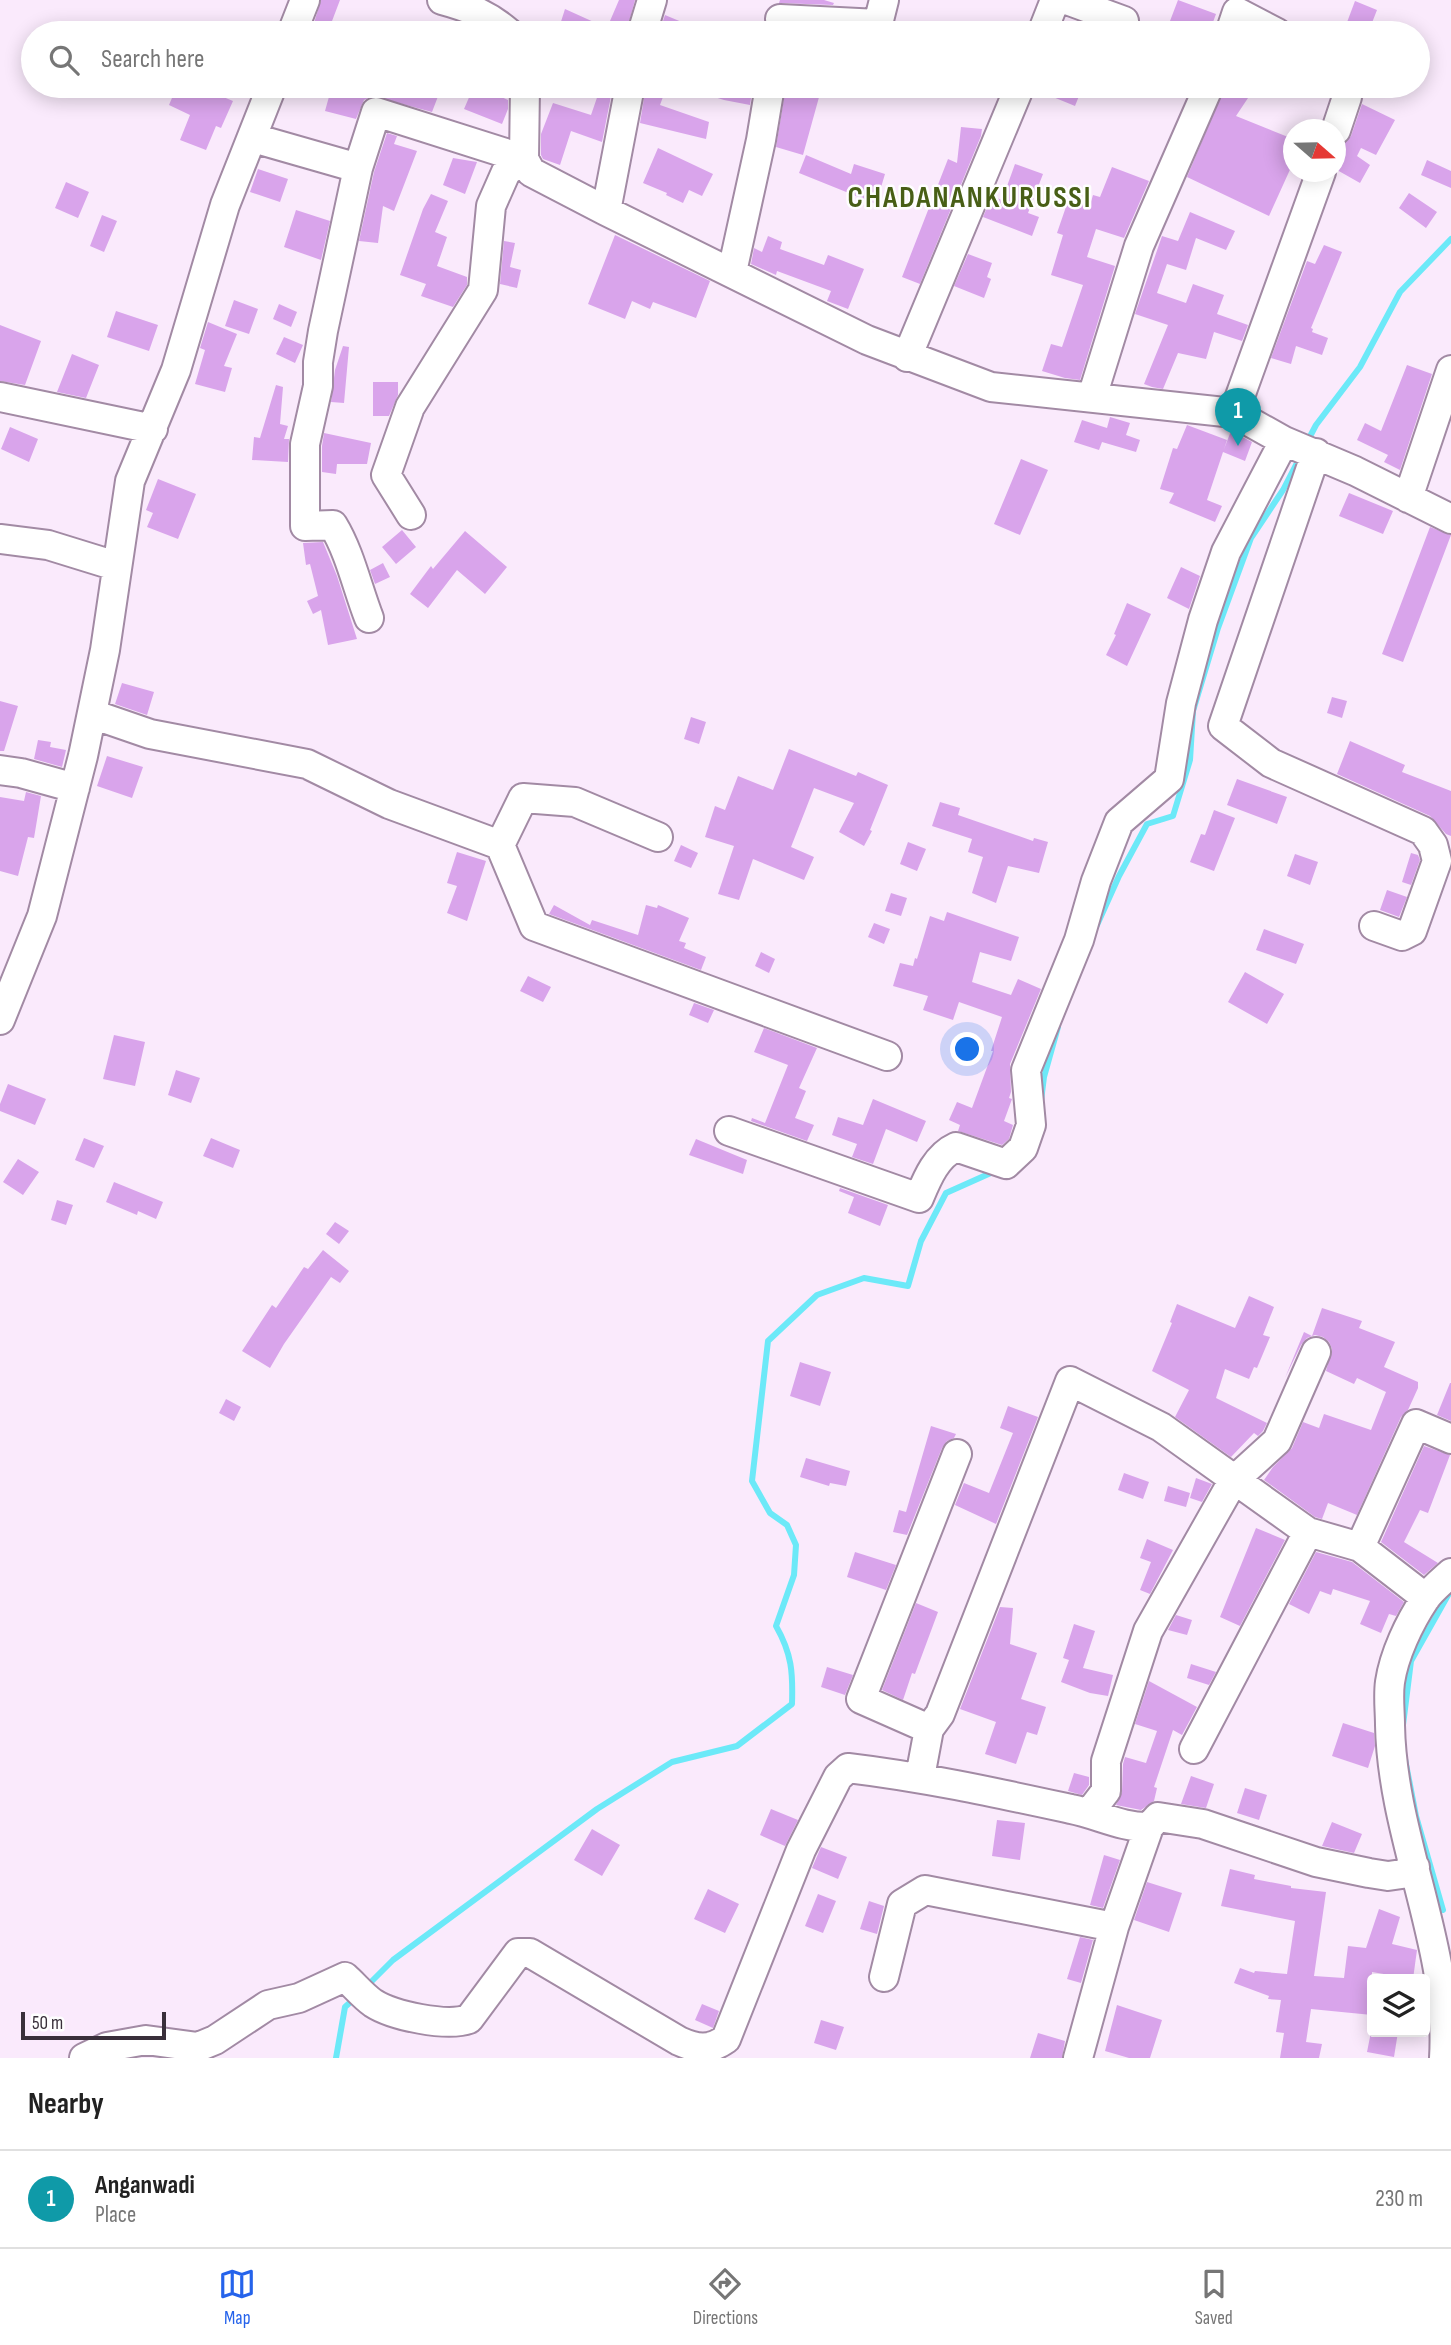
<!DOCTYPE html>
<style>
:root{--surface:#fff;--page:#f2f2f2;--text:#222;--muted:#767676;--line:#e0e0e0;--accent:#2563eb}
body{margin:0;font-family:"Sofia Sans Condensed",sans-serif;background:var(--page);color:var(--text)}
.controls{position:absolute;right:21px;bottom:21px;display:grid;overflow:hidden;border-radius:7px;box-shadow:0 4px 18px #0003}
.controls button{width:63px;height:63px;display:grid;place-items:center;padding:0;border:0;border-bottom:2px solid var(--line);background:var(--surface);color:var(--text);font:35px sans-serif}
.compass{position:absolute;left:1283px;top:119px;width:63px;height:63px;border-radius:50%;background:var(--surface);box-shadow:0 4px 18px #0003;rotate:110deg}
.scale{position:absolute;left:21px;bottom:18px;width:145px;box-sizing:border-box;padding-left:7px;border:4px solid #392f3a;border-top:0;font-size:19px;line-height:24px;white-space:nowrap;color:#392f3a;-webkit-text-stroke:5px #fefefe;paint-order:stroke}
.you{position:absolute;left:968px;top:1050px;width:24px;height:24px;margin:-18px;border:5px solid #fff;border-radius:50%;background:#1a73e8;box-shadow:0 0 0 10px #1a73e833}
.badge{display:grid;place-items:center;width:46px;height:46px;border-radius:50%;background:var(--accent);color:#fff;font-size:23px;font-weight:700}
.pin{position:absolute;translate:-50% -58px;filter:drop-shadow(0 2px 4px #0008)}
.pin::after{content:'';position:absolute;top:37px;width:24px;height:21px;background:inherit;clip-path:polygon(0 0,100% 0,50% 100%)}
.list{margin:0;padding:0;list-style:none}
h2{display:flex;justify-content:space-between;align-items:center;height:91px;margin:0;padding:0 28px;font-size:30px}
h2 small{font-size:23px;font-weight:400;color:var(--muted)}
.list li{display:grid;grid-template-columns:46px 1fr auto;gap:21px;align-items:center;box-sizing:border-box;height:98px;padding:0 28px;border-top:2px solid var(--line)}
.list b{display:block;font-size:26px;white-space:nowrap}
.list p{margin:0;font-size:23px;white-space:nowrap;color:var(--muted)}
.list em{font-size:23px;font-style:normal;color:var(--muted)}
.icon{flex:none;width:38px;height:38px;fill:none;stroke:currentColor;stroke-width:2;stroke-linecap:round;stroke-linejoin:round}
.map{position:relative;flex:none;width:1451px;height:2058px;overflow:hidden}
.search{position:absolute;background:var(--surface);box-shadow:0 4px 18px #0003;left:21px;right:21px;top:21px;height:77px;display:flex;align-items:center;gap:18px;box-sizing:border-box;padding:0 24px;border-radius:38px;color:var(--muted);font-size:26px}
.sheet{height:189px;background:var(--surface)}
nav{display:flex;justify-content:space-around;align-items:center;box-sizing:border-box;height:98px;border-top:2px solid var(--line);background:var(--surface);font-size:19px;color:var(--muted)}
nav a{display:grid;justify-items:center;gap:4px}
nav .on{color:var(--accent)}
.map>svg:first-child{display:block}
</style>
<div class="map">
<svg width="1451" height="2058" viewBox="0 0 1451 2058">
<rect width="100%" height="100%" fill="#faeafc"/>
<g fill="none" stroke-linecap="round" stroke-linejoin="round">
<!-- stream -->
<path stroke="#6ce9f8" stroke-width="6" d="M1306 444 1316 425 1360 367 1400 292 1451 239
M1097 925 1119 876 1147 824 1173 816 1190 760 1193 711 1218 628 1251 538 1283 490 1300 457
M1041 1101 1044 1077 1058 1027
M1403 1725 1411 1661 1451 1590
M1405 1759 1416 1816 1443 1910
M365 1988 393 1960 597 1809 672 1762 737 1746 792 1704C793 1673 792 1654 776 1626L794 1575 796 1545 787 1525 770 1513 752 1481 768 1341 817 1295 864 1278 908 1286 921 1241 946 1193 993 1172
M336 2058 345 2007 355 1998"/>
</g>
<!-- building -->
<path fill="#d9a4eb" d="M321 0H340L329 29 314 23Z
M619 0H635L626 33H568L558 31 565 9 607 28Z
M780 0H824L834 3 833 5 779 3Z
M1178 0 1216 14 1209 33 1170 21Z
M1355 1 1377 10 1368 33 1346 25Z
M665 15 708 33H659Z
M177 86H197L233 101 221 128 216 126 206 150 180 140 190 115 169 105Z
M332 86H350L370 91 372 86H442L432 112 373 96 364 100 356 119 325 111Z
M474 86H500L497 95 508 100V109L502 124 464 109Z
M601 86H613L602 142 571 131 560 165 543 159 541 155V134L553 103 591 115Z
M646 86H667L660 105 709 122 706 139 640 123Z
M690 86H753L750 105 724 100 689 89Z
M786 86H801L821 90 803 155 776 147Z
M1036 86H1083L1075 106 1036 90Z
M1225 86H1256L1236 116 1293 139V163L1269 216 1187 177Z
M1362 104 1395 120 1376 155 1361 148 1357 156 1370 165 1360 183 1337 170 1335 154 1351 136Z
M961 127 982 129 981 136 920 284 902 277 948 159 957 163Z
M387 133 397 136 394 144 417 151 394 211 383 206 378 243 359 241 374 172Z
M658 148 713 174 702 196 689 190 683 203 666 195 667 193 643 183Z
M806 155 851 174 854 164 885 174 876 204 799 173Z
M453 158 477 162 465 194 443 185Z
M1427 160 1451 171V188L1421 175Z
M1015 164 1043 174 1028 213 1039 217 1032 236 983 217 992 196 1002 200Z
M1112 167 1149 181 1124 238 1096 229 1087 257 1115 266 1080 380 1065 378 1042 371 1051 344 1062 347 1083 285 1051 275 1063 235 1057 233 1069 198 1090 205 1093 195 1100 197Z
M258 169 288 179 280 202 250 192Z
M66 182 89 192 78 218 55 208Z
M1409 193 1437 212 1426 228 1399 208Z
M431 194 448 201 435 232 447 237 437 266 467 277V285L453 307 421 296 426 284 400 275 423 209Z
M296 210 330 221 321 260 284 247Z
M1190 212 1235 231 1226 250 1196 238 1186 270 1167 264 1157 293 1186 303 1193 284 1224 295 1217 314 1248 325 1242 341 1214 332 1206 359 1178 353 1163 389 1152 387 1144 384 1168 325 1135 314 1162 236 1178 241Z
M102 215 117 221 104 252 90 246Z
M615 235 710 281 696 318 653 302 650 309 632 301 625 319 588 304Z
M768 236 782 242 780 249 824 265 828 255 864 269 848 309 827 301 831 291 777 271 776 275 751 264 754 248 762 252Z
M504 241 515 243 510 267 521 270 517 288 500 284Z
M1324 245 1342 252 1311 328 1313 329 1312 332 1328 338 1322 355 1296 346 1291 364 1271 358 1307 261 1315 264Z
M968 254 992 263 987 277 991 279 984 298 954 286Z
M234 300 258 309 249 334 225 326Z
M279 304 297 312 291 327 273 319Z
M116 311 158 325 149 351 107 337Z
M208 322 237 334 224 366 232 368 225 392 195 384 205 350 200 348Z
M0 325 41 341 25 385 0 381Z
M284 337 303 345 295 363 276 354Z
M343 346 349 347 344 403 331 402 335 370Z
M72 354 99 365 86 398 57 392Z
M1407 365 1432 374 1400 470 1384 462 1388 455 1357 440 1365 423 1381 431Z
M373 382H398V395L389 416H373Z
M276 385 283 387 280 424 288 426 284 439H289L288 462 252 460 254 437 260 438Z
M1110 417 1130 423 1126 435 1140 440 1136 452 1102 442 1099 450 1074 442 1082 420 1107 428Z
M1187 425 1227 440 1224 449 1231 431 1252 442 1245 461 1223 452 1207 500 1222 506 1215 522 1169 503 1174 493 1160 489 1173 448 1177 449Z
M10 427 38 439 29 462 1 449Z
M324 433 371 443 367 464H337L336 474 322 472V446Z
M1021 459 1048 470 1020 535 994 524Z
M158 479 196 494 178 539 147 527 153 513 146 510Z
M1349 493 1393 511 1383 534 1339 516Z
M1430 527 1451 535 1403 662 1382 654Z
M402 530 416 547 396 564 382 547Z
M465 531 507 567 485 594 457 570 428 608 410 594 431 566 433 569Z
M323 542 337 576 357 639 328 645 321 610 313 614 307 601 318 596 310 564 306 565 303 543Z
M383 563 390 577 375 584 370 570Z
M1181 567 1200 576 1189 609 1167 598Z
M1127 603 1151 614 1127 666 1106 655 1116 635 1114 634Z
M122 683 154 692 147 715 115 704Z
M1332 697 1347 701 1342 718 1327 713Z
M0 701 18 706 4 751H0Z
M691 717 706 722 699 744 684 739Z
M38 740 51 742 50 747 66 750 62 767 34 759Z
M1350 741 1405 765 1402 772 1451 791V836L1446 834 1430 816 1337 774Z
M789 749 856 776 858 772 888 785 870 830 872 831 864 846 839 832 854 803 814 788 791 847 814 857 804 880 753 859 739 900 718 894 734 846 705 837 715 806 725 810 738 776 773 790Z
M107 756 143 767 132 798 97 786Z
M1237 779 1287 797 1277 824 1227 805Z
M26 792 41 796 34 838 28 837 18 876 0 871V797L24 801Z
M940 802 960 808 958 815 1033 841 1034 838 1048 842 1039 873 1008 866 996 903 972 893 983 857 968 852 972 839 932 826Z
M1214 810 1235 818 1214 871 1190 862 1201 834 1205 835Z
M908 842 926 849 917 871 900 864Z
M681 845 698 853 691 868 674 861Z
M457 852 486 861 467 921 447 913 457 886 447 883Z
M1411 853 1418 855 1420 860 1411 885 1402 882Z
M1295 854 1318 862 1310 885 1287 876Z
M1387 890 1407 897 1399 917 1380 910Z
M891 893 907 898 901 916 885 911Z
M554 905 590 925 592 920 638 935 646 905 657 908 658 905 689 918 679 941 686 943 684 948 706 957 701 970 549 914Z
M947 912 1019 937 1011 961 980 952 972 982 1011 995 1018 979 1041 989 1010 1064 1011 1092 1009 1098 1012 1099 1004 1121 1013 1125 1009 1139 1002 1145 958 1131 960 1125 949 1120 957 1102 972 1108 993 1051H991L1002 1017 959 1002 953 1020 923 1010 928 996 893 986 900 963 913 966 915 958 917 959 930 916 944 921Z
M874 923 890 929 884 944 868 937Z
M1264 929 1304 944 1296 964 1256 950Z
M761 952 775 959 769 973 755 966Z
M1245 972 1284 994 1267 1024 1228 1002Z
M528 976 551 987 543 1002 520 991Z
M694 1003 714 1010 708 1023 689 1015Z
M764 1028 817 1048 799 1088 806 1091 795 1118 814 1125 807 1141 751 1121 752 1118 765 1123 788 1065 754 1052Z
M114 1035 145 1042 135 1086 103 1079Z
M176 1070 200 1078 191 1103 168 1095Z
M8 1084 46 1099 35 1125 0 1111V1104Z
M873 1099 926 1121 917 1142 886 1129 873 1164 852 1157 857 1144 832 1135 838 1117 863 1125Z
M84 1138 104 1146 94 1168 75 1160Z
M211 1138 240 1150 233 1168 203 1156Z
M696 1139 747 1160 743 1174 689 1155Z
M18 1159 39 1172 23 1195 3 1182Z
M114 1182 163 1202 156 1219 138 1211 137 1215 106 1202Z
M840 1188 888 1205 880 1226 848 1213 854 1197 839 1191Z
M57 1200 73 1205 66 1225 51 1220Z
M335 1222 349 1231 339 1244 326 1234Z
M323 1250 349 1271 340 1283 331 1277 284 1344 270 1368 242 1351 272 1305 276 1308 304 1267 308 1269Z
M1249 1296 1274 1307 1263 1335 1270 1337 1257 1368 1254 1367 1249 1379 1225 1369 1216 1398 1267 1423 1263 1431 1258 1436 1254 1433 1231 1457 1175 1417 1189 1390 1152 1371 1172 1323 1170 1322 1177 1304 1235 1328Z
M1322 1308 1362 1321 1359 1328 1395 1342 1384 1367 1418 1382V1388L1408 1410 1401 1417 1357 1515 1328 1503 1322 1519 1315 1517 1264 1480 1273 1467 1292 1448 1303 1422 1319 1428 1324 1414 1371 1430 1386 1392 1357 1378 1354 1384 1326 1371 1332 1349 1329 1342 1323 1337 1315 1335 1307 1338 1301 1345 1285 1378 1304 1332 1312 1336Z
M800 1362 831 1372 820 1406 790 1396Z
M1450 1383H1451V1421L1437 1415Z
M226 1399 241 1407 234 1421 219 1413Z
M1008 1406 1038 1417 996 1524 955 1505 964 1483 989 1493 1013 1433 1000 1428Z
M931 1426 956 1434 954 1438 947 1441 942 1448 907 1535 893 1532 899 1510 906 1512Z
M1424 1446 1450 1455 1428 1513 1420 1510 1404 1542 1438 1563 1424 1575 1381 1542Z
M806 1458 850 1471 846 1486 830 1483 829 1486 800 1477Z
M1124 1473 1149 1482 1143 1499 1118 1490Z
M1196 1478 1212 1484 1202 1502 1190 1498Z
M1168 1486 1190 1493 1186 1507 1164 1501Z
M1256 1528 1285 1540 1240 1626 1220 1617Z
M1147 1539 1173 1550 1150 1594 1140 1590 1151 1562 1140 1558Z
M855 1552 896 1565 886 1590 847 1577Z
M1316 1552 1352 1562 1404 1602 1396 1616 1389 1614 1381 1633 1360 1624 1370 1601 1333 1589 1331 1595 1320 1591 1309 1614 1289 1604Z
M916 1603 938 1612 915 1674 912 1673 903 1700 882 1690Z
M1000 1607 1013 1608 1010 1644 1037 1653 1021 1699 1046 1707 1037 1735 1027 1732 1016 1764 985 1754 996 1722 960 1709Z
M1176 1615 1192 1620 1187 1635 1168 1630Z
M1074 1624 1095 1631 1083 1668 1113 1675 1108 1696 1090 1693 1061 1682 1069 1660 1063 1658Z
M1191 1664 1216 1672 1209 1685 1187 1678Z
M827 1667 853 1675 845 1695 821 1687Z
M1149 1681 1197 1707 1182 1735 1173 1730 1154 1787 1157 1788 1154 1801 1141 1810 1116 1805 1122 1792 1123 1764 1125 1757 1146 1763 1157 1731 1135 1724Z
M1343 1723 1374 1733 1375 1746 1368 1768 1332 1756Z
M1074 1773 1089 1777V1785L1082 1795 1068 1791Z
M1191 1776 1214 1784 1206 1808 1181 1804Z
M1245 1788 1267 1795 1259 1820 1237 1813Z
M771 1809 798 1820 785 1846 760 1835Z
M997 1820 1025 1823 1020 1860 992 1856Z
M1332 1822 1362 1834 1354 1853 1322 1846Z
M592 1829 620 1845 602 1876 574 1860Z
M821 1847 847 1857 838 1879 812 1868Z
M1104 1855 1120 1860 1103 1908 1090 1905Z
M1230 1869 1255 1875 1254 1879 1291 1886V1888L1326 1892 1314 1976 1344 1978 1348 1946 1366 1948 1379 1909 1400 1917 1392 1944 1417 1950 1413 1979 1372 1972V2015L1311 2009 1306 2042 1322 2044 1319 2058H1280L1284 2033 1276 2032 1281 2000 1268 1999 1269 1996 1234 1983 1240 1968 1254 1973 1255 1971 1287 1974 1295 1921 1221 1906Z
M1147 1882 1182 1893 1169 1932 1134 1920Z
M708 1889 739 1904 725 1933 694 1919Z
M818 1894 836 1901 823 1933 805 1926Z
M869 1901 884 1906 877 1934 860 1929Z
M1080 1937 1093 1940 1081 1983 1067 1979Z
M702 2004 719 2011 713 2028 695 2020Z
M1117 2005 1162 2020 1150 2058H1129L1105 2051Z
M821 2020 844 2027 836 2050 814 2043Z
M1371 2032H1398L1394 2057 1367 2052Z
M1038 2033 1065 2041 1062 2058H1030Z"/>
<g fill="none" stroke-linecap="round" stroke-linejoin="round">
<!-- minor casing -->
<g stroke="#a28aa4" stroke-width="32">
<path id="minor" d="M442 0C468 7 489 15 509 33
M1067 0 1124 21
M780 19 878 24 884 0
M292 33 305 0
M642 33 652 0
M1042 33 1055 0
M1230 33 1237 12 1277 33
M525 86 524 159 531 172 606 211 867 340 991 387 1234 413 1284 441 1355 471 1451 519
M1336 130 1347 97 1348 86
M253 138 358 168 323 331 318 362V386L305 444V526L333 525C350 553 357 587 369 618
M358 168 376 112 524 159
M606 211 630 86
M732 272 761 140 770 86
M907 357 1020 86
M0 397 153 429
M1092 397 1139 246 1209 86
M1234 413 1321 172
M1316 453 1223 726 1271 763 1423 831 1433 845 1437 861 1412 931 1402 936 1374 926
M1408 498 1451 370
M411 515 386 475 410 407 483 290 491 206 506 172 524 159
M0 539 48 545 116 566
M92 714 150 734 307 764 389 804 500 845 523 798 575 802 658 837
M0 770 21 773 75 788
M500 845 534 926 887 1056
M0 1020 42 916 83 756 105 650 130 481 176 370 225 205 272 86
M729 1131 919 1198C927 1179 936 1156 956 1147L1006 1164 1023 1148 1031 1125 1026 1070 1079 940 1096 881 1119 822 1169 779 1181 703 1203 620 1226 552 1284 441
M1360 1547 1416 1424 1451 1439
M929 1729 861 1699 957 1454
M1194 1749 1308 1532
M920 1777 929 1729 940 1714 1070 1381 1161 1427 1308 1532 1360 1547 1426 1598
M1089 1813 1106 1791V1761L1148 1631 1233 1481 1277 1441 1316 1352
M884 1977 902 1904 925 1890 1114 1927
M84 2058 107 2047 146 2040 198 2047 215 2040 268 2005 299 1998 345 1977C354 1985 363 1996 373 2003 393 2016 447 2027 469 2019L518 1953H530L679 2041C697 2049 709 2051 726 2039L801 1850 838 1777 848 1768C924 1777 997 1793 1071 1809 1097 1814 1123 1828 1149 1827L1158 1817 1203 1824 1316 1862 1369 1873 1388 1876 1402 1874 1415 1867
M1078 2058 1114 1927 1149 1827
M1444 2058C1451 1946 1392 1838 1390 1725 1390 1711 1388 1696 1390 1682 1394 1655 1409 1623 1425 1599 1431 1590 1442 1581 1451 1573"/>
</g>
<!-- minor -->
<use href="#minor" stroke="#fff" stroke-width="28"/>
</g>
<g text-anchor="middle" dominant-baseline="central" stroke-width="5" stroke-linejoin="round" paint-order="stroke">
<!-- district labels -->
<g font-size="30" font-weight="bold" letter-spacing="2" fill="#485e16" stroke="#fefefe">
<text x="970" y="198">CHADANANKURUSSI</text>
</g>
</g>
</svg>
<div class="controls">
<button><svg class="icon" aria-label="layers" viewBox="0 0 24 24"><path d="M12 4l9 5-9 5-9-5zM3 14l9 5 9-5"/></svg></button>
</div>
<svg class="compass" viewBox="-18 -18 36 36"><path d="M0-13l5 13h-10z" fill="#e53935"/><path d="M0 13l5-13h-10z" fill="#767676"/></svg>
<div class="scale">50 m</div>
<div class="you"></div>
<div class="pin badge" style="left:1238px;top:446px;background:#0f9aa8">1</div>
<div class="search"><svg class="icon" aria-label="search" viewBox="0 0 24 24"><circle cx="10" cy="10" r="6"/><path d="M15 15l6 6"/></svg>Search here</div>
</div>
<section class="sheet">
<h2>Nearby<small></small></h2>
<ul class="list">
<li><span class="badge" style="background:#0f9aa8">1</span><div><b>Anganwadi</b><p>Place</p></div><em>230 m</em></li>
</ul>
</section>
<nav>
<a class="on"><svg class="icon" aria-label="map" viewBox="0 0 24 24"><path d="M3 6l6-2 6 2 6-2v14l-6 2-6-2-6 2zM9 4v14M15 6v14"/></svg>Map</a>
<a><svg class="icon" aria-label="directions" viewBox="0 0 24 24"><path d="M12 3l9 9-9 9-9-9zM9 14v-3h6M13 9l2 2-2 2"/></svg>Directions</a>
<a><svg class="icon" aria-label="saved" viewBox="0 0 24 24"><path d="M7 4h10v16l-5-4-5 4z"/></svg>Saved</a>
</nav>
